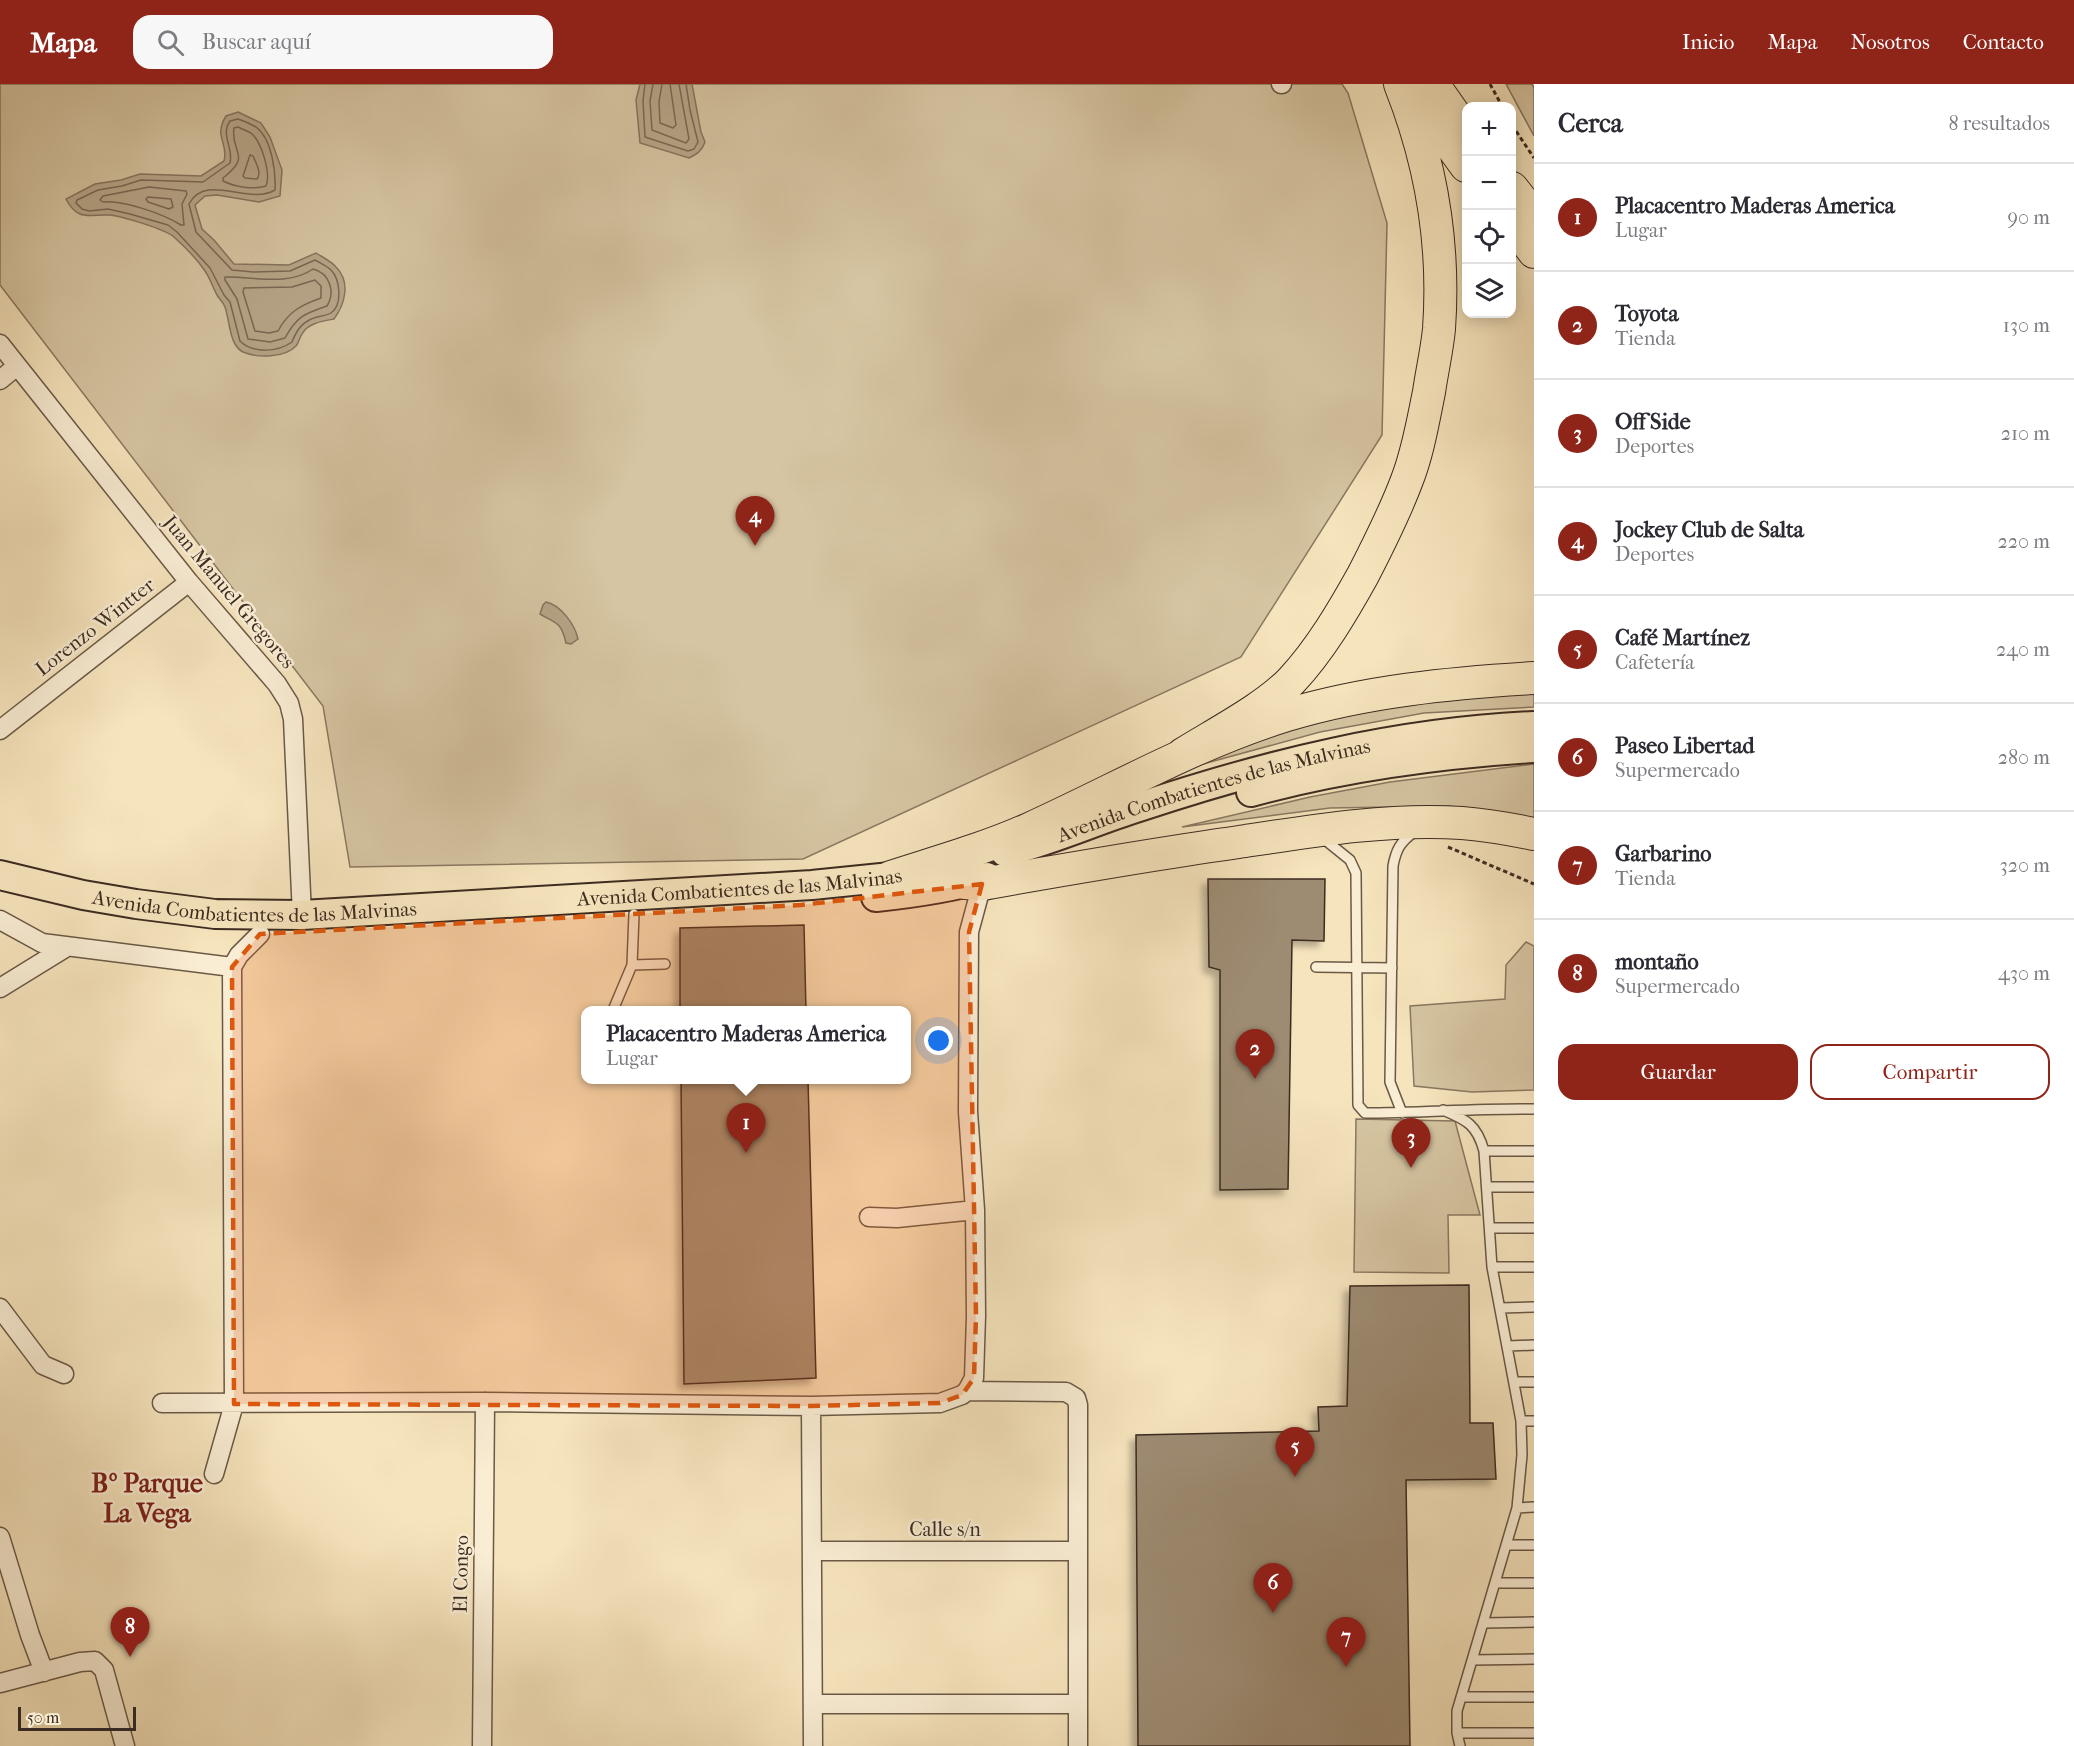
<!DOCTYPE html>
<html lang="es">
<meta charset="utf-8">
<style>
:root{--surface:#fff;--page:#f7f7f7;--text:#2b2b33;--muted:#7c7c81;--line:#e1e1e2;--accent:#8f2418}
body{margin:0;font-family:"IM FELL French Canon",serif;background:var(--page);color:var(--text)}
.controls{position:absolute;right:18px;top:18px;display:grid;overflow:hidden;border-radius:12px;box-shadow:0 3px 15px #0003}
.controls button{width:54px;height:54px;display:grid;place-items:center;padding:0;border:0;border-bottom:2px solid var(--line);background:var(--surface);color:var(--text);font:30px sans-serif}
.scale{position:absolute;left:18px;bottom:15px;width:118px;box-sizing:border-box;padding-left:6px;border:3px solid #3c2b20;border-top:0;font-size:16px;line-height:21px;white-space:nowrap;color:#3c2b20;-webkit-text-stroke:4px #f9edd4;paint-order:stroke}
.you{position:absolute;left:939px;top:957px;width:21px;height:21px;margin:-15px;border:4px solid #fff;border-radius:50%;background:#1a73e8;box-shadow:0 0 0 9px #1a73e833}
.badge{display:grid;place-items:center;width:39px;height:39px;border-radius:50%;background:var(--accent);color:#fff;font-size:20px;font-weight:700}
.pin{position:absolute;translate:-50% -50px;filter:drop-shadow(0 2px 3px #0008)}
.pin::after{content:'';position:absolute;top:32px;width:21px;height:18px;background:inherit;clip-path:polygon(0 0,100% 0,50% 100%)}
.popup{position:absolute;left:581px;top:922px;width:330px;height:78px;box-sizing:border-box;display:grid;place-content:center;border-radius:12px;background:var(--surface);filter:drop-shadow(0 2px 4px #0005);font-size:20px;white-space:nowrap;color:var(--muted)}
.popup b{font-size:22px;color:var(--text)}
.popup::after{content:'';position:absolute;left:50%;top:100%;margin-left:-12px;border:12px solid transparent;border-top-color:var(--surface)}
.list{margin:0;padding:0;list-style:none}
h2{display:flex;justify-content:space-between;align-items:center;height:78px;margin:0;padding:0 24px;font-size:26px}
h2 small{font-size:20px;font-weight:400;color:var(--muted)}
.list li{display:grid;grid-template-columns:39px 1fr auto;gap:18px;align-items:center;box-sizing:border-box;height:108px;padding:0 24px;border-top:2px solid var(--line)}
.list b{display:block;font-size:22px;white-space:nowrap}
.list p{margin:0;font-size:20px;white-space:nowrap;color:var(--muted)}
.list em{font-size:20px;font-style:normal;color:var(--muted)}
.actions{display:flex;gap:12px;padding:18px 24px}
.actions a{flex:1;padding:14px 0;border:2px solid var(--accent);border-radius:18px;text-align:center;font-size:21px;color:var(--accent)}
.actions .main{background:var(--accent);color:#fff}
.icon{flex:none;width:33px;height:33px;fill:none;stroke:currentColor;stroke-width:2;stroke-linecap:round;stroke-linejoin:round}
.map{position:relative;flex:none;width:1534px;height:1662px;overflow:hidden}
header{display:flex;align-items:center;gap:36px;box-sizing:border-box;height:84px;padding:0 30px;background:var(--accent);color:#fff}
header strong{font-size:28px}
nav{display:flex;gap:33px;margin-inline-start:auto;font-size:21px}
.search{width:420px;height:54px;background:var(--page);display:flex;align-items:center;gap:15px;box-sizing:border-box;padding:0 21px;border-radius:18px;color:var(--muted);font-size:22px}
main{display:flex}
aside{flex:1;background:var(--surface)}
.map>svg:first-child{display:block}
</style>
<header>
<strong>Mapa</strong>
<div class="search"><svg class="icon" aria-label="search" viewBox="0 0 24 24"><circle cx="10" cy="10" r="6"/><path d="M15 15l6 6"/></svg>Buscar aquí</div>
<nav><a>Inicio</a><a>Mapa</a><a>Nosotros</a><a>Contacto</a></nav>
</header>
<main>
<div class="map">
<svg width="1534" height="1662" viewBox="0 0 1534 1662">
<defs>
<filter id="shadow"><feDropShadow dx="-5.5" dy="5.5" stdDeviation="3" flood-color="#0004"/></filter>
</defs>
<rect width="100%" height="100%" fill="#f6e4bd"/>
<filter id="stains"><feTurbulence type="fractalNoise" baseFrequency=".00333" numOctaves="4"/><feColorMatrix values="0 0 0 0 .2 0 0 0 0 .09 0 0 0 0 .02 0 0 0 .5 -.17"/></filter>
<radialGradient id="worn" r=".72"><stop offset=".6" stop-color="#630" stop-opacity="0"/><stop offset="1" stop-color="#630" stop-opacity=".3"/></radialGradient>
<!-- green -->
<path fill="#d6c5a2" stroke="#897861" stroke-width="1.5" d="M0 0H1342L1348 9 1387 139 1382 351 1241 573 803 775 350 783 323 622 0 201Z
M1506 0H1532L1534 4V52Z
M1534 606V623L1424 629 1320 648 1192 683 1208 668 1335 628Z
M1534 680V735L1449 722 1330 724 1182 743 1310 713 1390 698Z
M1526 858 1534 862V1006L1472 1008 1414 1002 1410 922 1505 915 1506 881Z
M1356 1035 1455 1037 1480 1131H1448L1449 1189 1354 1188Z"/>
<!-- water -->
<path fill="#b7a588" stroke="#86745e" stroke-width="1.5" d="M640 0H692L701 48 705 58C702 67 697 70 689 74L640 59 636 16Z
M238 28 261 39 270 53 282 86 280 112 259 118 217 111 205 112 195 121 202 145 214 156 234 180 289 181 316 169C322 173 331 177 336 183 351 198 345 220 334 235 323 237 308 239 302 250 299 254 299 259 296 262 285 274 257 274 243 268 229 261 230 237 225 223 223 218 220 216 217 211 213 204 210 194 205 187 197 175 184 162 174 153 165 145 121 132 109 131 89 130 78 138 66 115L95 100 121 96 140 90 201 92 224 77C229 59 213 53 226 32Z
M546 518C561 521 575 541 578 555L571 560 566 559C561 537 556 540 540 530L543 521Z"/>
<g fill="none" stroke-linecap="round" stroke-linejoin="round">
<!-- shore -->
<path stroke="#7a6854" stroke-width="1.5" d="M645 0 643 17 645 53 688 67 694 65 698 58 690 26 686 0
M653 0 650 17 652 46 686 59 689 55 679 0
M662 0 659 18 660 39 673 44 676 41 670 0
M238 35C244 37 251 40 256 43 272 55 276 88 275 106 248 122 206 88 189 120L196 148 232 186 253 188 290 187 315 176C320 179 327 182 331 186 340 195 343 221 331 229 328 231 321 232 317 233 303 237 297 245 292 258 278 268 253 270 240 257L230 218 224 211 210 184 177 148 168 141 130 130 108 125 89 127 82 125 76 119 77 116 98 106 122 102 141 96 203 98 230 79C234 64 220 51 230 37Z
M238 43C242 45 247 47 251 49 262 58 271 90 266 102 253 106 235 103 223 97V94C253 71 230 69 234 44Z
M250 71 253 72C256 79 262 89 257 95L245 94 243 92Z
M149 103 186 107 187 110 182 120 184 141H181C163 130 124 116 103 118L100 116 103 112Z
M148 113 171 115 173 123 169 125 148 118 146 115Z
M313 185C329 189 336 207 327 222 304 230 297 232 285 254L270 258 248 255 237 215 225 196V193C254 192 287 203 313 185Z
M315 196 321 202V214C301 221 288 228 278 247L269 249 255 247 243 208 244 204 292 203Z"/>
</g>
<!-- building -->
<path fill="#9d8b72" stroke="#3c2b20" stroke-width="1.5" filter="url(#shadow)" d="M1208 795H1325L1324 857 1292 856 1288 1105 1220 1106V886L1209 883Z
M804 841 806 927H680V844Z
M681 996H808L816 1294 684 1300Z
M1469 1201 1470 1339H1493L1496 1395 1406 1396 1410 1662H1138L1136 1351 1319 1347 1318 1323 1347 1322 1350 1202Z"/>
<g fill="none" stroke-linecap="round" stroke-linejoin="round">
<!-- lane casing -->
<g stroke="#6a5947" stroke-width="12">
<path id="lane" d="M1324 755 1350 776 1356 789 1358 1021 1365 1029C1421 1029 1477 1024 1534 1025
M632 881 665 880
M1316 883 1392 884
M613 926 632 881 634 830
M1443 1026C1467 1036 1477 1041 1484 1067L1492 1183 1521 1337 1522 1371 1517 1424 1457 1627V1649L1460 1662
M1402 1029 1390 998 1393 782C1396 766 1400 758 1414 748
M1484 1067H1534
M1487 1103H1534
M1490 1144H1534
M1492 1183H1534
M1501 1224 1534 1223
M1508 1262 1534 1261
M1515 1298H1534
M1521 1337H1534
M1517 1424 1534 1423
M1507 1461H1534
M1495 1499H1534
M1484 1539 1534 1538
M1472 1576 1534 1575
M1461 1613H1534
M1457 1649H1534"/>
</g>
<!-- street casing -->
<g stroke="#6a5947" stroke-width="21">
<path id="street" d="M1281 0H1282
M0 260 189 498 277 600 289 619 293 635 302 831
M0 296 17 282
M0 646 189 498
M0 836 42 859 232 883
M0 904 65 864
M869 1133 897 1134 975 1126
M0 1224 43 1281 64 1290
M967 1307 1066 1308 1076 1314 1078 1321V1662
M162 1319 485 1318 811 1322 940 1319 962 1311 967 1307 974 1294 976 1232 975 1126 968 1028 969 848 982 800
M811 1322 813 1662
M214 1390 234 1320 232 883 239 871 260 850
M0 1453 30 1551 44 1588
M812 1467H1078
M0 1599 80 1578 95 1577 104 1586 125 1662
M813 1620H1078
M482 1662 485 1318"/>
</g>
<!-- primary casing -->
<g stroke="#3c2b20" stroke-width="32">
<g id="primary">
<path d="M1251 708C1343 683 1439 670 1534 664"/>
<path id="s1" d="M1005 768C1051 757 1094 737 1139 723 1268 680 1398 648 1534 642"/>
<path id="s2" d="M0 791 83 811 136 820 215 830 302 831 812 801 891 793 913 788"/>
<path d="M876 813C914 809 951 804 987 793"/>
</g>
</g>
<!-- highway casing -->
<g stroke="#3c2b20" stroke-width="34">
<path id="highway" d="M1433 0 1466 47
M1416 13 1466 82
M1512 104 1534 132
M1512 139 1534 168
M1183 670C1215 650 1267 623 1292 596 1320 566 1343 527 1363 491 1379 460 1395 428 1407 396 1418 368 1423 337 1429 308 1432 287 1437 266 1439 245 1445 161 1431 78 1400 0
M891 793C937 778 984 765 1029 745 1115 706 1196 659 1287 631 1367 607 1451 599 1534 594
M965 799 982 800C1068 785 1153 770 1239 758 1311 747 1389 734 1462 739 1486 741 1510 745 1534 750"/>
</g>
<!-- path -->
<path stroke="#3c2b20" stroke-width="3" stroke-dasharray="4.5 3" stroke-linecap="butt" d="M1490 0 1502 22
M1512 41 1534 74
M1448 763 1534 800"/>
<!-- lane -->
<use href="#lane" stroke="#f9edd4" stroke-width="9"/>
<!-- street -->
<use href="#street" stroke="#f9edd4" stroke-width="18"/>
<!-- primary -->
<use href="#primary" stroke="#f6e4bd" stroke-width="28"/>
<!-- highway -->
<use href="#highway" stroke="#f6e4bd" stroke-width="32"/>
</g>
<!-- marked area -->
<path fill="#df570d" fill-opacity="0.2" stroke="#df570d" stroke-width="4.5" stroke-dasharray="12 8" stroke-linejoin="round" d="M982 800 969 848 976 1232 974 1294 962 1311 940 1319 811 1322 234 1320 232 883 260 850 801 821Z"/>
<g text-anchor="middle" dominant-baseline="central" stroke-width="5" stroke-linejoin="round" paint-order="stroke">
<!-- street labels -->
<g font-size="20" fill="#3c2b20" stroke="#f9edd4">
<text transform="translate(229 508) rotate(50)">Juan Manuel Gregores</text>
<text transform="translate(95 543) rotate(-38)">Lorenzo Wintter</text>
<text stroke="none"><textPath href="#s1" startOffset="218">Avenida Combatientes de las Malvinas</textPath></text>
<text stroke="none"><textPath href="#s2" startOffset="744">Avenida Combatientes de las Malvinas</textPath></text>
<text stroke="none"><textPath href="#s2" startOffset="258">Avenida Combatientes de las Malvinas</textPath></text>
<text x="945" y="1445">Calle s/n</text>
<text transform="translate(461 1490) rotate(-89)">El Congo</text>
</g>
<!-- district labels -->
<g font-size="26" font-weight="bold" fill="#7a1f14" stroke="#f9edd4">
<text x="147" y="1399">Bº Parque<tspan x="147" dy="30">La Vega</tspan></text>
</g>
</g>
<rect width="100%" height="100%" filter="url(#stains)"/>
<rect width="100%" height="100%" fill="url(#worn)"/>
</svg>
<div class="controls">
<button>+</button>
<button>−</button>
<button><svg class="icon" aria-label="locate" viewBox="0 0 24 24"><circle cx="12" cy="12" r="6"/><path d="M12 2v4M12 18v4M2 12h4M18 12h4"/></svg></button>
<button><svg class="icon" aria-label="layers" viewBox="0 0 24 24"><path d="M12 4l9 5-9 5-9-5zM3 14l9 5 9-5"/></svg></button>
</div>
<div class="scale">50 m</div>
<div class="you"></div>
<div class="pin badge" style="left:746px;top:1069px">1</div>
<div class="popup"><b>Placacentro Maderas America</b>Lugar</div>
<div class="pin badge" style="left:1255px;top:995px">2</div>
<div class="pin badge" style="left:1411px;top:1084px">3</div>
<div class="pin badge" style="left:755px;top:462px">4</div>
<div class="pin badge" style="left:1295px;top:1393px">5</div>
<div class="pin badge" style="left:1273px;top:1529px">6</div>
<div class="pin badge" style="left:1346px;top:1583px">7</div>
<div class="pin badge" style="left:130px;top:1573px">8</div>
</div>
<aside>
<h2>Cerca<small>8 resultados</small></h2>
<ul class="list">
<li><span class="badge">1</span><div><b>Placacentro Maderas America</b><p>Lugar</p></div><em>90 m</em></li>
<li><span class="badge">2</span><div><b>Toyota</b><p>Tienda</p></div><em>130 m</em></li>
<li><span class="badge">3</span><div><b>Off Side</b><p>Deportes</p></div><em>210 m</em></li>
<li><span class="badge">4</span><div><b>Jockey Club de Salta</b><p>Deportes</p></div><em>220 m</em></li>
<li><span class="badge">5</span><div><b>Café Martínez</b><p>Cafetería</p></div><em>240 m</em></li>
<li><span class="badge">6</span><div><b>Paseo Libertad</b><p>Supermercado</p></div><em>280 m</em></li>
<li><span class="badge">7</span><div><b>Garbarino</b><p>Tienda</p></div><em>320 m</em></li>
<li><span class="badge">8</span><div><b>montaño</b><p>Supermercado</p></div><em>430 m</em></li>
</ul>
<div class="actions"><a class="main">Guardar</a><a>Compartir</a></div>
</aside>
</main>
